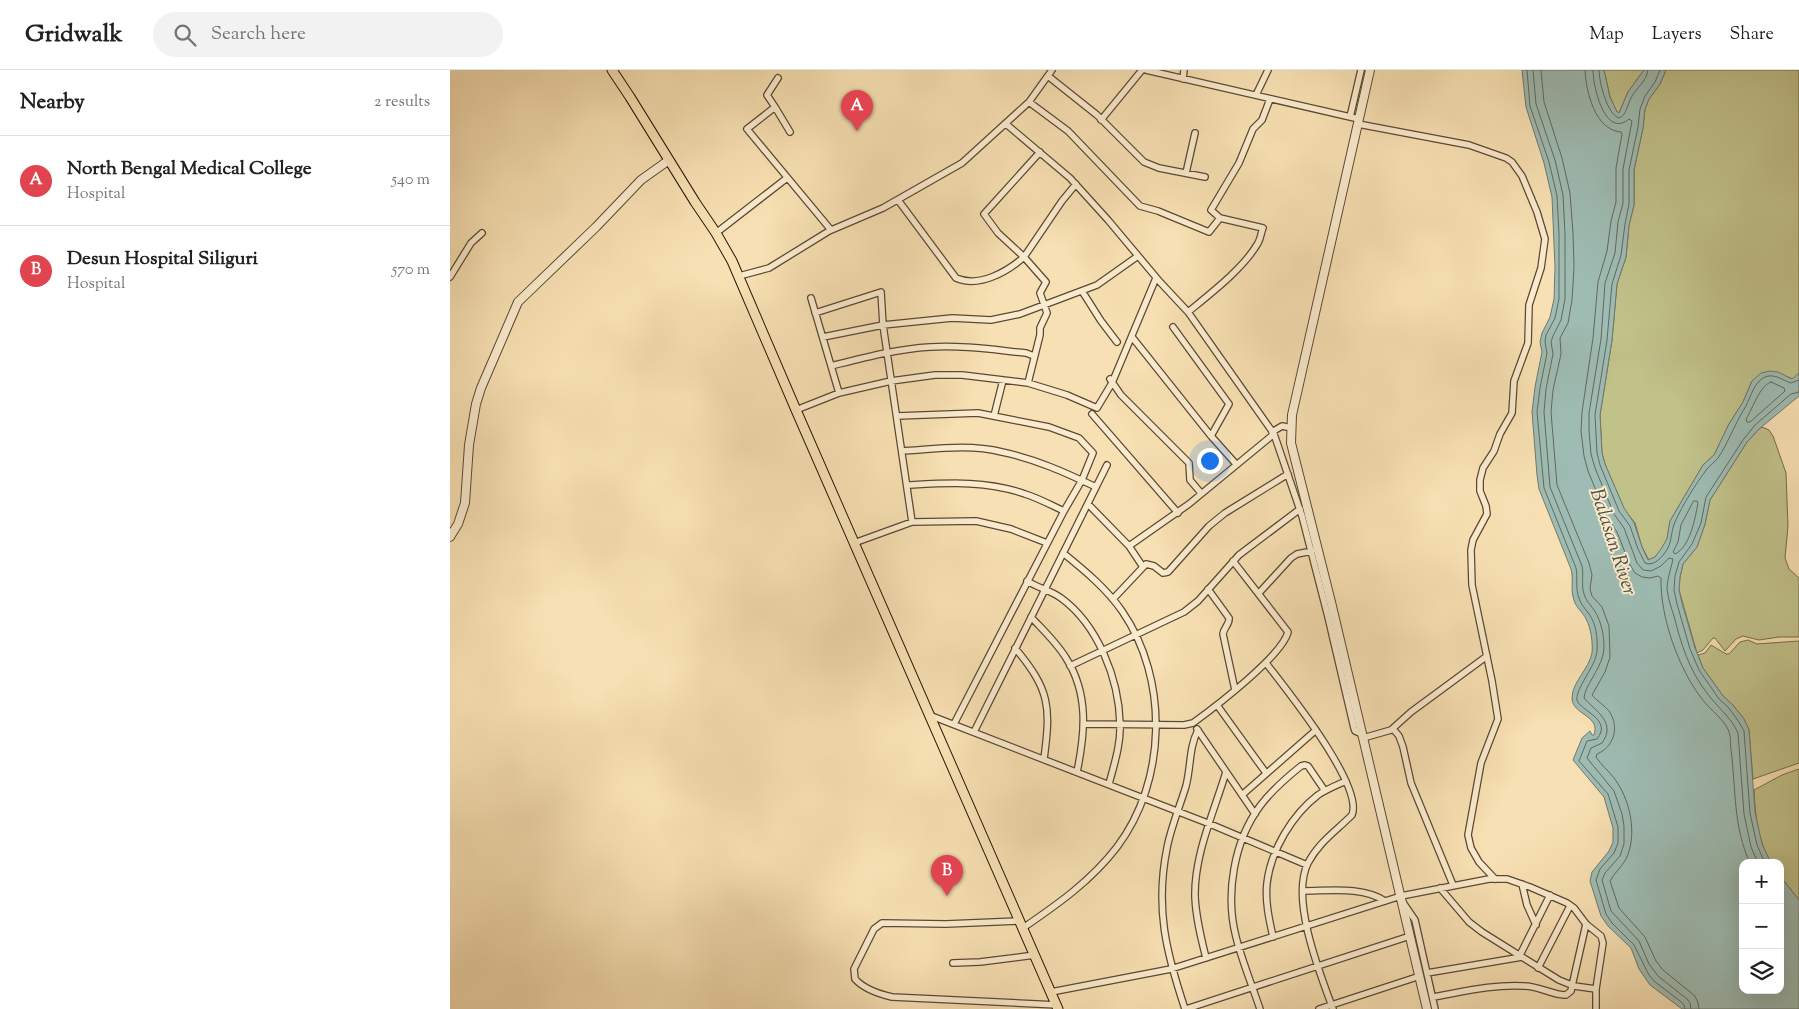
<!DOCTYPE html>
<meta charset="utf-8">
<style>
:root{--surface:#fff;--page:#f2f2f2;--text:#202124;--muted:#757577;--line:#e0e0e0;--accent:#d93025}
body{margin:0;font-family:"Sorts Mill Goudy",serif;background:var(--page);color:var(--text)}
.controls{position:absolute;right:15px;bottom:15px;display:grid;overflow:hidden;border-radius:10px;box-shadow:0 5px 20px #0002}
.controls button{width:45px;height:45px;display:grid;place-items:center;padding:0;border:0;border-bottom:1px solid var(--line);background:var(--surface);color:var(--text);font:25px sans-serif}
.you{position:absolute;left:759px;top:390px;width:18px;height:18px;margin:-12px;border:4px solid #fff;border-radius:50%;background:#1a73e8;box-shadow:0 0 0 8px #1a73e833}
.badge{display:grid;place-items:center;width:32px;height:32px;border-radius:50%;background:var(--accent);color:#fff;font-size:16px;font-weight:700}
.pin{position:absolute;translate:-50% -41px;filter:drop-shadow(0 1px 2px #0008)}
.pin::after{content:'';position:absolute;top:26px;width:18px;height:15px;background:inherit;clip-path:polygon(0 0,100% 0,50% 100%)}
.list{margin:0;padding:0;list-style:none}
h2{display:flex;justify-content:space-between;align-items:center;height:65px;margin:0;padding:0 20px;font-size:21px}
h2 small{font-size:16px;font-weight:400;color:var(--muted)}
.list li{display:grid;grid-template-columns:32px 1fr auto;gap:15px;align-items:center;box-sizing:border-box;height:90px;padding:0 20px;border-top:1px solid var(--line)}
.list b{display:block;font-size:19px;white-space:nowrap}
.list p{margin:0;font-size:16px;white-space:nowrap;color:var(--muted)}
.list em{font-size:16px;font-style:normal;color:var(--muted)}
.icon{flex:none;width:28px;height:28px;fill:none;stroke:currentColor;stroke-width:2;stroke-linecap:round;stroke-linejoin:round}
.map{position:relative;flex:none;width:1349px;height:939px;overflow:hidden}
header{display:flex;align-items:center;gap:30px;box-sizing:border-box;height:70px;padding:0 25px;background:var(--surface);border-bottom:1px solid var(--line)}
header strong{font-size:24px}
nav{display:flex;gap:28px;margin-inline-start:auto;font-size:18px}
.search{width:350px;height:45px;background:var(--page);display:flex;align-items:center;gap:12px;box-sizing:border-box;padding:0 18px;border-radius:28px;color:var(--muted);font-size:19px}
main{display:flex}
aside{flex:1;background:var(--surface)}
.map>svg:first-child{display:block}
</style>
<header>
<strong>Gridwalk</strong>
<div class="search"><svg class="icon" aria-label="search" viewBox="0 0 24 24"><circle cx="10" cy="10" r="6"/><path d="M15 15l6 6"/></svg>Search here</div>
<nav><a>Map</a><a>Layers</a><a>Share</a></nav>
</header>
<main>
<aside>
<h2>Nearby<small>2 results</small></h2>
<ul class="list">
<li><span class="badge" style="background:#e0444e">A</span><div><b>North Bengal Medical College</b><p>Hospital</p></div><em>540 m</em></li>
<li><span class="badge" style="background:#e0444e">B</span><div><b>Desun Hospital Siliguri</b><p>Hospital</p></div><em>570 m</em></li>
</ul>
</aside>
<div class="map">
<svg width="1349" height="939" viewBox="0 0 1349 939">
<rect width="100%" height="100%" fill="#f7e0b3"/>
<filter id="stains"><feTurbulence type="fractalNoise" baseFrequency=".004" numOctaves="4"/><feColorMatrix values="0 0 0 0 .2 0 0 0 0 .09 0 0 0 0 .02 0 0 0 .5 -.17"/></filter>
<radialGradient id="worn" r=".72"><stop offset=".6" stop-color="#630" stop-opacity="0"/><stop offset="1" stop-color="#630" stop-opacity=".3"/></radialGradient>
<!-- green -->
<path fill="#c1c18a" stroke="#756b48" d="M1154 0H1194L1178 22 1169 43 1167 42 1160 27Z
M1216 0H1349V303L1343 309 1338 307 1302 311 1293 332 1279 354 1264 385 1253 395 1220 451 1217 469 1211 480 1205 487 1199 490 1192 477 1185 453 1174 439 1155 394 1152 383 1150 345 1162 270 1167 214 1176 187 1179 155 1184 135V100L1193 58 1195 39 1199 29 1210 14Z
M1312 357 1319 360 1323 366 1336 403 1338 456 1335 488 1339 499 1349 508V567H1329L1309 570 1293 566 1286 569 1275 581 1265 568H1263L1253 580 1247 583 1229 520 1230 507 1233 494 1247 477 1255 454 1260 430 1297 372 1309 359Z
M1298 570 1307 574 1349 571V693L1303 709 1299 660 1294 649 1282 634 1273 626 1253 598 1248 585 1255 583 1261 575 1276 584H1279L1290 572Z
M1349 699V830L1330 806V793H1321C1308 771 1305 745 1304 720L1332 705Z"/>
<!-- water -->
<path fill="#9ebcb3" stroke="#6f796e" d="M1072 0H1154L1160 27 1167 42 1169 43 1178 22 1194 0H1216L1210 14 1199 29 1195 39 1193 58 1184 100V135L1179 155 1176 187 1167 214 1162 270 1150 345 1152 383 1155 394 1174 438 1184 453 1192 477 1198 490 1205 487 1211 479 1217 469 1220 451 1253 395 1264 385 1279 354 1293 332 1302 311 1311 303 1320 301 1328 302 1342 309 1349 303V326L1309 359 1297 372 1260 430 1255 454 1247 477 1233 494 1230 507 1229 520 1232 533 1245 578 1253 598 1273 626 1282 634 1294 649 1299 660 1305 742 1312 774 1321 793H1293V920H1330V806L1349 830V939H1232L1200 915 1189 899 1181 878 1158 856 1151 846 1140 811 1142 802 1159 781 1163 772V758L1154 727 1123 690 1132 668 1140 661 1142 665H1144C1151 645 1122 645 1122 628 1122 612 1139 599 1142 583 1143 573 1141 558 1136 549 1133 542 1126 538 1124 530 1120 519 1124 510 1121 499L1089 419 1087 405 1082 342 1085 317 1092 282 1090 272 1092 263 1100 247 1104 229 1105 197 1102 127 1094 93 1076 37Z"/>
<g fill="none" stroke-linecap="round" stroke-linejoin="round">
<!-- shore -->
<path stroke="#64685d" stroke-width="1" d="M1077 0 1080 36 1099 92 1107 126 1109 164V229L1105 248 1096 265 1095 272 1097 283 1090 318 1087 342 1094 418 1126 498C1128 508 1125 518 1129 528 1131 535 1135 538 1139 544 1146 553 1148 569 1147 581 1146 596 1125 619 1127 630 1130 641 1163 649 1147 669L1137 671 1129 691 1158 724 1168 757V773L1164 783 1150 799 1146 810 1156 844 1162 853 1184 875 1199 905 1204 911 1230 931 1234 935 1235 939
M1083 0 1086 34 1105 90 1113 125 1115 164V229L1111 250 1103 266 1101 272 1103 284 1096 319 1094 342 1100 417 1132 496C1134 506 1131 515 1134 524 1136 531 1140 534 1144 540 1152 551 1156 573 1153 585 1149 601 1135 616 1134 628 1145 641 1167 652 1152 673L1141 678 1137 688 1164 721 1172 744 1174 756V774L1170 786 1155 803 1152 810 1161 841 1189 871 1199 894 1208 906 1237 929 1240 933 1241 939
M1091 0 1094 32 1112 88 1120 123 1123 163 1124 197 1122 230 1118 253 1110 268 1111 284 1103 320 1101 342 1107 415 1139 493 1142 505 1140 519 1142 526 1152 537 1159 556 1160 587 1155 602 1142 625C1147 631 1154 635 1159 641 1170 657 1164 677 1147 684L1146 687C1151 695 1158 700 1164 708 1180 729 1188 764 1176 789 1172 797 1164 803 1160 811L1169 838 1195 867 1206 891 1213 900 1245 926 1248 933 1249 939
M1135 0C1136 22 1145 60 1171 62L1172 64 1166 98V132L1161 151 1157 181 1148 212 1143 268 1132 342 1131 361 1134 386 1138 401 1157 447 1167 462 1180 495 1185 503 1192 507 1200 508 1208 506 1211 508C1210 546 1228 598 1252 629 1260 640 1277 651 1280 665 1281 670 1280 675 1281 680 1286 718 1283 757 1300 793
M1143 0C1143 17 1155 69 1179 49L1182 51 1173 99V133L1168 152 1165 183 1155 213 1151 269 1139 343V361L1141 384 1145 398 1164 444 1174 458 1187 493 1193 500 1201 501 1211 496 1219 488 1223 489C1221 499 1217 509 1217 519 1218 528 1221 537 1224 546 1231 574 1239 600 1257 623 1267 637 1281 647 1288 663L1294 744 1301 777 1308 793
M1149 0C1149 12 1157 44 1169 48 1177 45 1177 35 1181 28 1186 18 1197 11 1198 0
M1210 0 1205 12 1195 26 1190 39 1188 57 1179 100V134L1175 154 1171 185 1162 214 1157 270 1145 345 1147 383 1150 395 1169 441 1180 456 1188 479 1195 493C1203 496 1209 490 1214 484 1223 473 1220 463 1225 452 1233 434 1245 415 1257 399 1260 395 1265 392 1268 388 1277 375 1284 356 1293 341 1300 331 1302 315 1313 308 1323 302 1332 310 1341 313L1349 310
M1321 312 1334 318 1335 321 1300 352H1297L1296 349C1303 338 1310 315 1321 312Z
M1244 431H1247L1248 433C1245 449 1240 477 1225 484L1223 482 1228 472 1231 455Z
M1315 793 1307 775 1300 743 1294 661 1289 652 1278 637 1269 629 1249 600 1240 579 1227 534 1224 520 1225 506 1229 492 1242 474 1251 453 1256 427 1293 370 1305 355 1341 324 1349 322"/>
<!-- minor casing -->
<g stroke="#5c4832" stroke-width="8">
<path id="minor" d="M696 0 909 49
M598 6 647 45 694 92 709 98 755 107
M328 8 317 25 325 37 297 59 381 160
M733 9 734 0
M806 25 818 0
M579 32 618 61 690 136 708 141 759 162 770 148
M325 37 340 62
M900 47 911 0
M651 50 692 0
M556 54 620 108 658 150 710 212 738 242 824 364 852 446 878 547 904 658 905 661 912 664
M908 54 1019 75 1056 88 1062 92 1072 106 1087 142 1095 169 1091 198 1079 235 1078 273 1064 311 1062 343 1050 364 1044 381 1033 398 1030 410V421L1036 436 1037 444 1023 470 1021 480 1022 515 1042 611 1048 649 1031 693 1018 765 1021 778 1029 792 1045 809
M590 82 534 144 548 163 574 187 612 131 626 114
M736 103 745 63
M448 130 506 208C529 218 557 202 574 187L596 212 590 223 597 243 590 258V265L578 313
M266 163 337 108
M289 206 319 198 379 161 433 138 512 93 579 32 602 0
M0 207 21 173 32 163
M632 221 651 251 667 272
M361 228 389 323
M738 242C760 224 794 198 808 173 811 168 811 162 813 158L770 148 761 140 789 93 803 59 812 50 820 29
M365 243 431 222 433 255 373 267
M723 257 779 334 761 366
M682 267 761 366 786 394
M381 296C413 288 446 279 480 277 512 275 545 280 576 283L584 286
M660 309 671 325 739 393 740 410 751 423
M346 340 389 323 441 311 485 305H512L578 313 617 325 647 338 662 313 706 208
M642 344 728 443
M447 346 528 343 599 357 629 368 643 383 632 410 614 441
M544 346 553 310
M822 362 832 356 842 358
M452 381C485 379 520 374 552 382 586 389 616 403 646 417
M457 415C497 413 536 410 575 424 588 428 601 435 614 441L504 654
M638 434 679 476 693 497
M462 452 433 255 502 248 541 250 570 244 647 215 688 186
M404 473 462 452 526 451 561 459 597 473
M679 476 739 434 824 364
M577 511C588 518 600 520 611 528 648 555 669 609 670 654 671 674 664 695 659 714
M758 519 779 548C780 554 774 557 773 564L785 620
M809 523 841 488 847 484 862 481
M663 529 696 494 704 496 713 503 718 502 759 456 775 443 838 404
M581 547C593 560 607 573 616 588 639 624 635 663 627 702
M565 578C600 620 601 636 594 689
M816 593C835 618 914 715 902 745 886 761 869 772 858 793 840 829 870 904 883 939
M620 596 734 542 748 531 789 485 850 439
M767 635 816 703
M479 645 760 754 857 795
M634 654 734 655 743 653C765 637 832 586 838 562L783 491
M747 659 805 744
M941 660 961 642 1037 586
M524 662 657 395
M913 668 941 660H944L949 666 953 677 961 713 1003 815
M792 725 866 660
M1072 814 1077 835 1086 855
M990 818 1019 852 1032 862 1109 910 1124 916 1146 919
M853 821C879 821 912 816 935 831
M952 831 965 850 985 939
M570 851 496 854 432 853 424 859 404 899 405 909C414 919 429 924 442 927L607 935
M573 858C608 834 641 811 667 777 717 711 719 609 672 541 656 518 635 501 613 483
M823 867C819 849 815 831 817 813 821 780 842 745 868 725 877 719 887 715 896 711
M1070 885 1100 825
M756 888C751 868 746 848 745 827 744 785 764 742 776 702
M503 893 530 892 585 885
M1088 898 1120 836
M977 903 1072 887
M601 922 721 899 951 826 1039 809H1057L1080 817 1117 833 1124 838 1136 854 1151 866 1153 873 1146 919V939
M983 927C1012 922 1044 914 1074 916 1089 916 1102 925 1116 925L1121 921 1122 916 1136 854
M735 939C716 882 705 838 717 778 721 757 730 736 736 716 741 697 739 677 748 660
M736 939 960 866
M810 939C802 915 792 891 786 867 775 824 784 771 810 736 822 720 836 708 851 696L855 695 858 696 875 721
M869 939 970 906"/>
</g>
<!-- tertiary casing -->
<g stroke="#5c4832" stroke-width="10">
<path id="tertiary" d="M920 0 842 345 841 373 881 532 977 939
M0 467 8 454 15 433 19 375 26 334 31 318 68 232 146 157 191 110 219 90"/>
</g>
<!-- primary casing -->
<g stroke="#291507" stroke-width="11">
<path id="primary" d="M162 0 180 27 245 132 266 163 282 191 346 340 608 939"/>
</g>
<!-- minor -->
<use href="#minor" stroke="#faebce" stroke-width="5.5"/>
<!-- tertiary -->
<use href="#tertiary" stroke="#faebce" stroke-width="8"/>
<!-- primary -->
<use href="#primary" stroke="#f7e0b3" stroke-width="9"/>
</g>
<g text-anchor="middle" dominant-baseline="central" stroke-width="4" stroke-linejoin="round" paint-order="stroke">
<!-- water labels -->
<g font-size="20" font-style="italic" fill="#524f43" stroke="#faebce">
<text transform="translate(1162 472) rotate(72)">Balasan River</text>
</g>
</g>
<rect width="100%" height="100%" filter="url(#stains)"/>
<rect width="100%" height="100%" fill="url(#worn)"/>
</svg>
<div class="controls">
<button>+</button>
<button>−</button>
<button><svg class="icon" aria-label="layers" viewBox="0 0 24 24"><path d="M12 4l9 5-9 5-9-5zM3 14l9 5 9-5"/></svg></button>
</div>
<div class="you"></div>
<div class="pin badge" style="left:407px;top:61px;background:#e0444e">A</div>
<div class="pin badge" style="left:497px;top:826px;background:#e0444e">B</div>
</div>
</main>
